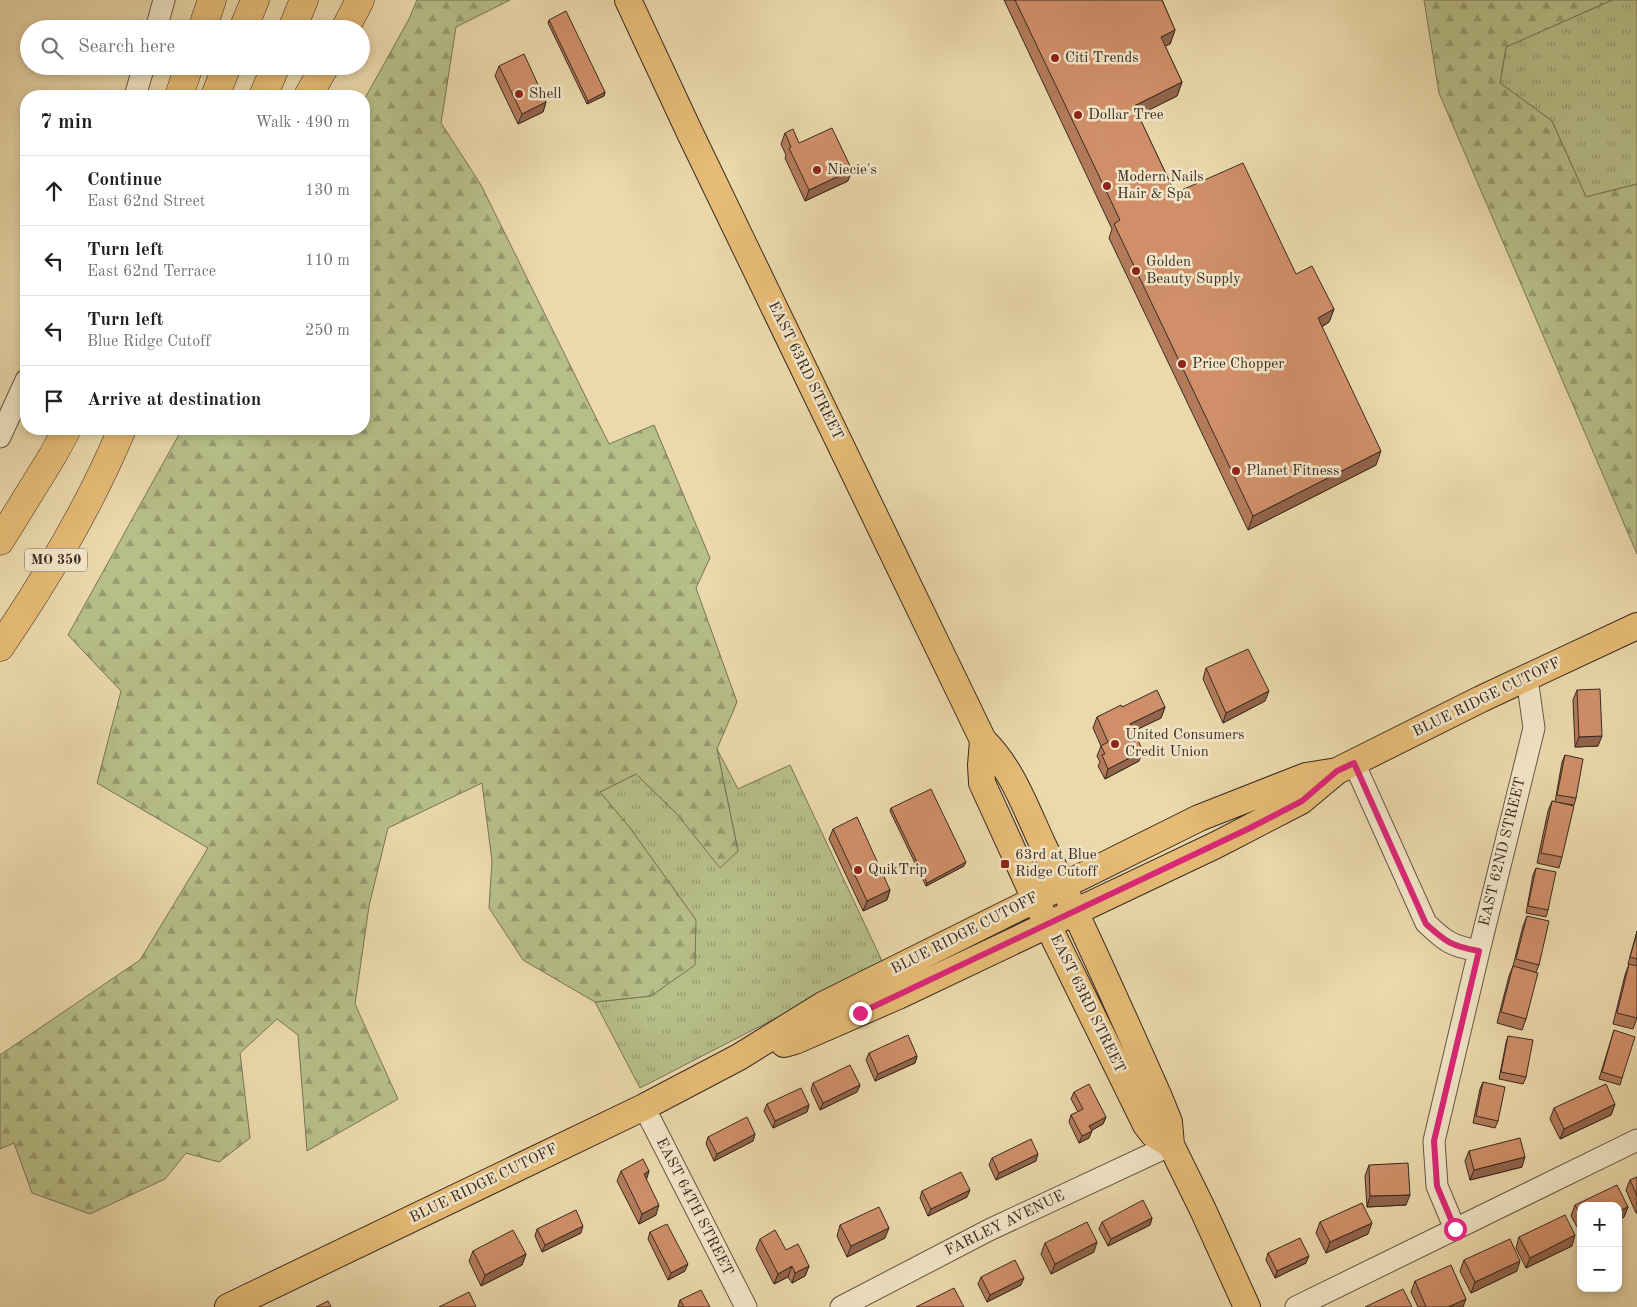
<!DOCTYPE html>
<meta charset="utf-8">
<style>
:root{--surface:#fff;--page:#f6f6f6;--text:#202124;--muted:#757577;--line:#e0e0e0}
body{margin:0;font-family:"Old Standard TT",serif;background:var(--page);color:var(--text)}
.controls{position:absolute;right:15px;bottom:15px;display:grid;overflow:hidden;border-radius:10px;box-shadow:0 2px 8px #0003}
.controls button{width:45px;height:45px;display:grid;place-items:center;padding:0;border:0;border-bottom:1px solid var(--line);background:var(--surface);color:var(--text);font:25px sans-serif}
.stop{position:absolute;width:15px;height:15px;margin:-11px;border:4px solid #db2777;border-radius:50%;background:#fff}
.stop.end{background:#db2777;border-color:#fff;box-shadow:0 1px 5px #0008}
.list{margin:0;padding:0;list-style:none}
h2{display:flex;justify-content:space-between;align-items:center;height:65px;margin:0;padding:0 20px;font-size:21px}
h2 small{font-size:16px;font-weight:400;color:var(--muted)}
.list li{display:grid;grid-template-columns:32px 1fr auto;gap:15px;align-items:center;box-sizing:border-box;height:70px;padding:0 20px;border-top:1px solid var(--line)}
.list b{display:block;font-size:19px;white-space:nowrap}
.list p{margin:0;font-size:16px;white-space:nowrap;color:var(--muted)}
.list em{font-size:16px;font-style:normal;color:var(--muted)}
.icon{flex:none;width:28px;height:28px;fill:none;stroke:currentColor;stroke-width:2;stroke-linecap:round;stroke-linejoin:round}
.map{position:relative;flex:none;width:1637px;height:1307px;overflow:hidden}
.search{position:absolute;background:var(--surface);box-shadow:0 2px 8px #0003;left:20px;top:20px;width:350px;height:55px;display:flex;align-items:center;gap:12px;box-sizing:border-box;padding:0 18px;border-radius:28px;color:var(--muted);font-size:19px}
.panel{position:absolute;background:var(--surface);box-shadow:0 2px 8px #0003;left:20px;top:90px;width:350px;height:345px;border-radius:20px}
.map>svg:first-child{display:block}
</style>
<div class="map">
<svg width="1637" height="1307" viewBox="0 0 1637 1307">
<defs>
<pattern id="grass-tufts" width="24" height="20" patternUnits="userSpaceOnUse" patternTransform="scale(1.25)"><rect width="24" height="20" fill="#b7bf89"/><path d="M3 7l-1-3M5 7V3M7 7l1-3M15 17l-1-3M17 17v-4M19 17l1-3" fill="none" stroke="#969b70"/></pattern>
<pattern id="forest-firs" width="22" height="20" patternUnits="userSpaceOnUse" patternTransform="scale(1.25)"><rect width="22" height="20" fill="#b7bf89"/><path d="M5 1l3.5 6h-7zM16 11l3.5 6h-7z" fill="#969b70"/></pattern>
</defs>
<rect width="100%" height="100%" fill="#ebd9ab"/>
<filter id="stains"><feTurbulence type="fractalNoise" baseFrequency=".004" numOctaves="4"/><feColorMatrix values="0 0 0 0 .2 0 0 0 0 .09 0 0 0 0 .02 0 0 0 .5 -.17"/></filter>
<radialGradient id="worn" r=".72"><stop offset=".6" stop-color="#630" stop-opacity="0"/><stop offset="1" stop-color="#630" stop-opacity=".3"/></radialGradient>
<!-- grass -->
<path fill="url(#grass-tufts)" stroke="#787456" d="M1612 0H1637V184L1586 197 1552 121 1500 83 1506 47Z
M717 749 738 789 790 765 883 963 640 1088 595 1002 651 996 696 920 630 828 600 792 636 774 677 814 738 851Z"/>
<!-- forest -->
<path fill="url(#forest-firs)" stroke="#787456" d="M417 0H510L456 27 441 123 481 185 609 444 654 425 710 558 696 588 737 702 717 749 738 851 720 868 677 814 636 774 600 792 630 828 696 920 695 965 651 996 595 1002 523 960 489 908 492 861 482 783 388 828 369 906 355 1004 398 1099 307 1151 298 1035 277 1019 240 1053 250 1138 219 1162 186 1153 165 1179 90 1214 32 1193 14 1143 0 1149V1055L140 960 208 848 97 783 121 691 68 635 182 429H364V100L409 19Z
M1424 0H1612L1506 47 1500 83 1552 121 1586 197 1637 184V554L1439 93Z"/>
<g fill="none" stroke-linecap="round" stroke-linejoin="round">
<!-- minor casing -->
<g stroke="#665646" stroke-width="23">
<path id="minor" d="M156 29 164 0
M135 96 144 66
M0 437 26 380
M1354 763 1426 923C1446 942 1451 946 1479 951
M644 1107 746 1307
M1455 1229 1437 1186 1434 1141 1479 951 1534 728 1527 678
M841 1307 989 1230 1171 1145
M1296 1307 1637 1140"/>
</g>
<!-- major casing -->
<g stroke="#392a24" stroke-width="28">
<path id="major" d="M628 0 689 131 983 740C1012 768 1026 809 1043 845 1084 928 1121 1012 1159 1097L1169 1122 1171 1145 1203 1210 1247 1307
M983 740 981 765 982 783 1035 899 1146 1125 1153 1134 1171 1145
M784 1044 795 1041 898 996 1216 845 1301 801 1337 771 1481 699 1637 626
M228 1307 644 1107 739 1057 823 1005 1199 818 1306 776 1337 771"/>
</g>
<!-- highway casing -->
<g stroke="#392a24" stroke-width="29">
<path id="highway" d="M202 29 212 0
M243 29 255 0
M292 29 304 0
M345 29 360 0
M179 96 189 66
M215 96 227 66
M263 96 276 66
M308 96 325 66
M0 541 53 455 67 429
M0 647C47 578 90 506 122 429"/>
</g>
<!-- minor -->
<use href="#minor" stroke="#f2e6c8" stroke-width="21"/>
<!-- major -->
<use href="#major" stroke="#e6bc76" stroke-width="26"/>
<!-- highway -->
<use href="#highway" stroke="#e6bc76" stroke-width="28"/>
</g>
<!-- wall -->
<path fill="#b37b5a" stroke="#392a24" d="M1004 0H1162L1175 30 1170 44 1165 46 1182 82 1177 96 1138 115 1175 193 1296 274 1334 309 1329 322 1322 327 1376 465 1248 530 1109 238 1112 229Z
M549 20 605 92 604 96 587 104 548 23Z
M499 66 546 102 543 112 518 124 495 76Z
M785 133 799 143 848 181 805 201 785 158 786 155 781 144Z
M1206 668 1265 701 1223 723 1203 679Z
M1577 690 1598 746 1575 747 1573 700Z
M1122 707H1165L1161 718 1133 731 1139 761 1105 779 1098 766 1100 762 1097 756 1101 746 1093 728 1097 717Z
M1565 755 1576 798 1574 805 1560 803 1562 857 1559 868 1537 863 1548 811 1552 801 1555 802 1562 762Z
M891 808 964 866 926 886 890 811Z
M833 829 890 890 887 900 863 911 829 839Z
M1536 868 1548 910 1546 917 1526 913 1533 875Z
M1527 916 1539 965 1536 972 1526 1019 1522 1030 1497 1023 1509 976 1513 966 1523 926Z
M1637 931V1018L1633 1029 1613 1024 1625 975 1629 964H1628Z
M1614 1030 1622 1078 1620 1085 1599 1079Z
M1508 1036 1526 1077 1523 1084 1499 1079 1506 1043Z
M869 1053 917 1056 915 1063 875 1081 866 1060Z
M1483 1082 1498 1121 1495 1128 1473 1123 1480 1089Z
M813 1083 860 1085 857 1092 820 1110 811 1090Z
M1074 1092 1106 1117 1103 1124 1092 1130 1089 1138 1079 1143 1069 1122 1071 1115 1078 1112 1071 1099Z
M767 1104 809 1105 807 1112 773 1128 764 1111Z
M1615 1104 1611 1115 1560 1139 1550 1119 1554 1108Z
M755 1134 753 1141 714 1161 706 1144 708 1137Z
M1469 1151 1522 1167 1470 1180 1465 1161Z
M992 1158 1036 1161 996 1180 989 1165Z
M1369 1165 1406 1205 1367 1207 1365 1176Z
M621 1171H649L646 1179 656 1215 639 1224 617 1181Z
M1637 1177V1213H1636L1626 1190 1630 1180Z
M922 1191 967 1197 928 1216 920 1198Z
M1575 1205 1628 1207 1624 1217 1618 1220 1581 1206V1234L1571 1216Z
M1152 1218 1150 1225 1108 1246 1099 1229 1102 1222Z
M1320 1222 1368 1234 1326 1253 1316 1233Z
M840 1225 885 1238 847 1257 837 1236Z
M537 1229 581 1233 542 1252 535 1236Z
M650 1232 685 1271 668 1280 648 1239Z
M1519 1237 1572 1246 1526 1268 1516 1248Z
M760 1239 786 1250 809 1266 805 1276 792 1283 788 1277 774 1284 756 1249Z
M1045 1243 1094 1252 1051 1274 1041 1254Z
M473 1251 526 1254 522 1265 481 1286 469 1261Z
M1268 1253 1306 1263 1275 1278 1266 1260Z
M1464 1260 1517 1271 1471 1293 1460 1271Z
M981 1277 1021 1285 987 1302 978 1284Z
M1415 1281 1463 1307H1418L1411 1292Z
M680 1300 710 1307H678Z"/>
<!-- shaded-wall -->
<path fill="#92644a" stroke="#392a24" d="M1175 30 1170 44 1156 51 1161 37Z
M1182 82 1177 96 1129 120 1134 106Z
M605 92 604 96 587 104 588 101Z
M546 102 543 112 518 124 522 114Z
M852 170 848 181 805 201 809 190Z
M1334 309 1329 322 1313 332 1318 318Z
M1381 451 1376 465 1248 530 1253 516Z
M1269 691 1265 701 1223 723 1226 713Z
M1165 707 1161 718 1126 735 1130 724Z
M1602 736 1598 746 1575 747 1579 737Z
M1143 751 1139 761 1105 779 1108 769Z
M966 862 964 866 926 886 927 883Z
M890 890 887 900 863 911 867 901Z
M917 1056 915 1063 875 1081 878 1074Z
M860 1085 857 1092 820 1110 823 1103Z
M1615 1104 1611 1115 1560 1139 1564 1129Z
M809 1105 807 1112 773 1128 775 1121Z
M1106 1117 1103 1124 1087 1133 1089 1126Z
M1092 1131 1089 1138 1079 1143 1082 1136Z
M755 1134 753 1141 714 1161 717 1154Z
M1038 1154 1036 1161 996 1180 999 1173Z
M1525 1157 1522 1167 1470 1180 1474 1170Z
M649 1171 646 1181 644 1174Z
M970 1190 967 1197 928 1216 931 1209Z
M1410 1195 1406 1205 1367 1207 1370 1196Z
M659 1205 656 1215 639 1224 642 1214Z
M1628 1207 1624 1217 1618 1220V1211Z
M1152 1218 1150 1225 1108 1246 1111 1239Z
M1372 1223 1368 1234 1326 1253 1330 1242Z
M583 1226 581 1233 542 1252 545 1245Z
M889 1228 885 1238 847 1257 851 1246Z
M1575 1235 1572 1246 1526 1268 1530 1258Z
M1097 1242 1094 1252 1051 1274 1055 1264Z
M526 1254 522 1265 481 1286 485 1275Z
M1309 1256 1306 1263 1275 1278 1277 1271Z
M1520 1261 1517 1271 1471 1293 1475 1282Z
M688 1264 685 1271 668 1280 671 1273Z
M792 1266 788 1277 774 1284 778 1274Z
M809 1266 805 1276 792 1283 795 1273Z
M1024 1278 1021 1285 987 1302 990 1295Z
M1466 1299 1463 1307H1448Z"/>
<!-- building -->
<path fill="#d08f69" stroke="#392a24" d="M1015 0H1162L1175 30 1161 37 1182 82 1134 106 1175 193 1243 163 1296 274 1312 266 1334 309 1318 318 1381 451 1253 516 1114 224 1120 220Z
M566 11 605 92 588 101 549 20Z
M524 54 546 102 522 114 499 66Z
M832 128 852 170 809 190 789 148 791 147 785 133 793 129 799 143Z
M1248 649 1269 691 1226 713 1206 668Z
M1600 689 1602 736 1579 737 1577 690Z
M1157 690 1165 707 1130 724 1143 751 1108 769 1102 755 1105 754 1101 746 1108 742 1097 717 1121 705 1122 707Z
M1565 755 1583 759 1576 798 1557 795Z
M931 789 966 862 927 883 891 808Z
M1552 801 1574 806 1562 857 1541 853Z
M857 817 890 890 867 901 833 829Z
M1536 868 1556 872 1548 910 1528 906Z
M1527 916 1549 921 1539 965 1516 959Z
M1637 933V959L1630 957Z
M1629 964 1637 966V1018L1617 1013Z
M1513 966 1538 973 1526 1019 1501 1012Z
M1614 1030 1635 1037 1622 1078 1602 1072Z
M908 1035 917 1056 878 1074 869 1053Z
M1508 1036 1533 1040 1526 1077 1501 1072Z
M850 1065 860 1085 823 1103 813 1083Z
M1483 1082 1505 1087 1498 1121 1476 1116Z
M1089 1084 1106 1117 1089 1126 1092 1131 1082 1136 1071 1115 1083 1109 1074 1092Z
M1606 1084 1615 1104 1564 1129 1554 1108Z
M801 1088 809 1105 775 1121 767 1104Z
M747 1117 755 1134 717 1154 708 1137Z
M1520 1138 1525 1157 1474 1170 1469 1151Z
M1031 1139 1038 1154 999 1173 992 1158Z
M643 1159 649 1171 644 1174 659 1205 642 1214 621 1171Z
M1408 1163 1410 1195 1370 1196 1369 1165Z
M961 1172 970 1190 931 1209 922 1191Z
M1637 1177V1196L1630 1180Z
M1617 1185 1628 1207 1618 1211V1206H1581V1216L1575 1205Z
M1143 1200 1152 1218 1111 1239 1102 1222Z
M1362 1203 1372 1223 1330 1242 1320 1222Z
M879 1207 889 1228 851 1246 840 1225Z
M576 1210 583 1226 545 1245 537 1229Z
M1565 1215 1575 1235 1530 1258 1519 1237Z
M1087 1222 1097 1242 1055 1264 1045 1243Z
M667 1224 688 1264 671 1273 650 1232Z
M513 1230 526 1254 485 1275 473 1251Z
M775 1230 786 1250 798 1244 809 1266 795 1273 792 1266 778 1274 760 1239Z
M1300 1238 1309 1256 1277 1271 1268 1253Z
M1510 1239 1520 1261 1475 1282 1464 1260Z
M1015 1260 1024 1278 990 1295 981 1277Z
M1451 1265 1466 1299 1448 1307H1426L1415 1281Z
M954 1288 964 1307H916Z
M1403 1289 1412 1307H1365Z
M701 1290 710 1307H684L680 1300Z
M469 1292 476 1307H439Z
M328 1301 331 1307H316Z"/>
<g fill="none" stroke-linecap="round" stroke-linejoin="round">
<!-- route -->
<path stroke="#db2777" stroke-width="6" d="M860 1013 1250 828 1302 801 1337 771 1354 763 1426 924C1446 942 1451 946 1479 951L1434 1141 1437 1186 1455 1229"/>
</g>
<!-- markers -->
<g fill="#8f2418" stroke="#f2e6c8" stroke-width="2">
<circle cx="1055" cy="58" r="5"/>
<circle cx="519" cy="94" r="5"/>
<circle cx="1078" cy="115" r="5"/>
<circle cx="817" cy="170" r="5"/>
<circle cx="1107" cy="186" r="5"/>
<circle cx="1136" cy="271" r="5"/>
<circle cx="1182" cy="364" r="5"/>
<circle cx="1236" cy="471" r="5"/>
<circle cx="1115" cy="744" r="5"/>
<rect x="1000" y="859" width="10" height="10" rx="2.5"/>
<circle cx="858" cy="870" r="5"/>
</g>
<g text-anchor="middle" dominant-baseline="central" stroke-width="5" stroke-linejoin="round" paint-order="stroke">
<!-- shield labels -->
<rect fill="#f2e6c8" stroke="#706255" stroke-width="1" x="25" y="548.5" width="62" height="23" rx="4"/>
<g font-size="14" font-weight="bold" fill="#392a24">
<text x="56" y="560">MO 350</text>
</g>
<!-- poi labels -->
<g font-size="15" fill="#392a24" stroke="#f2e6c8" text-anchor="start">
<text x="1065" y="58">Citi Trends</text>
<text x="529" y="94">Shell</text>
<text x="1088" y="115">Dollar Tree</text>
<text x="827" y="170">Niecie's</text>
<text x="1117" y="177">Modern Nails<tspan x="1117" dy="17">Hair &amp; Spa</tspan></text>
<text x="1146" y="262">Golden<tspan x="1146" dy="17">Beauty Supply</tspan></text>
<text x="1192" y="364">Price Chopper</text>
<text x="1246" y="471">Planet Fitness</text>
<text x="1125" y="735">United Consumers<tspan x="1125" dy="17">Credit Union</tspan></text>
<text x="1015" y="855">63rd at Blue<tspan x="1015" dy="17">Ridge Cutoff</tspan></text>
<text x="868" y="870">QuikTrip</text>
</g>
<!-- street labels -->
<g font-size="15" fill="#392a24" stroke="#f2e6c8">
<text transform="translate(805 371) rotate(64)">EAST 63RD STREET</text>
<text transform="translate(1487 698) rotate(-26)">BLUE RIDGE CUTOFF</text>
<text transform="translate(1503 852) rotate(-76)">EAST 62ND STREET</text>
<text transform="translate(965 934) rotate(-27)">BLUE RIDGE CUTOFF</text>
<text transform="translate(1087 1004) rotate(64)">EAST 63RD STREET</text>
<text transform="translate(484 1184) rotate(-26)">BLUE RIDGE CUTOFF</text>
<text transform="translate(694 1207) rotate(63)">EAST 64TH STREET</text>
<text transform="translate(1005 1224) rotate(-26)">FARLEY AVENUE</text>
</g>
</g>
<rect width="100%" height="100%" filter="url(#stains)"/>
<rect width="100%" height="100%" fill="url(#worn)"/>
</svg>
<div class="controls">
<button>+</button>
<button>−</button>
</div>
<div class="stop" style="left:1455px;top:1229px"></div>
<div class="stop end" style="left:860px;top:1013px"></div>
<div class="search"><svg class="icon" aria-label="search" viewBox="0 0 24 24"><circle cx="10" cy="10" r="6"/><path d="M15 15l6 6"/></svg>Search here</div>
<section class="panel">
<h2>7 min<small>Walk · 490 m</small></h2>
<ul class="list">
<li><svg class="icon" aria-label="ahead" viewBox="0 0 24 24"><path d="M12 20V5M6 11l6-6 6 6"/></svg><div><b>Continue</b><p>East 62nd Street</p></div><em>130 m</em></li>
<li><svg class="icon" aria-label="left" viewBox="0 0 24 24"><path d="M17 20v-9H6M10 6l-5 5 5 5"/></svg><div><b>Turn left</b><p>East 62nd Terrace</p></div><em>110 m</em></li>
<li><svg class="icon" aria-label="left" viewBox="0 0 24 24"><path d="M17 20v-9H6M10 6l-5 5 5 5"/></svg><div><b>Turn left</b><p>Blue Ridge Cutoff</p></div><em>250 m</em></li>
<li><svg class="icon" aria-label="arrive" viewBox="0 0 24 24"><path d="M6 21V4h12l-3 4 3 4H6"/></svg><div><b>Arrive at destination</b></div></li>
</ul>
</section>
</div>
